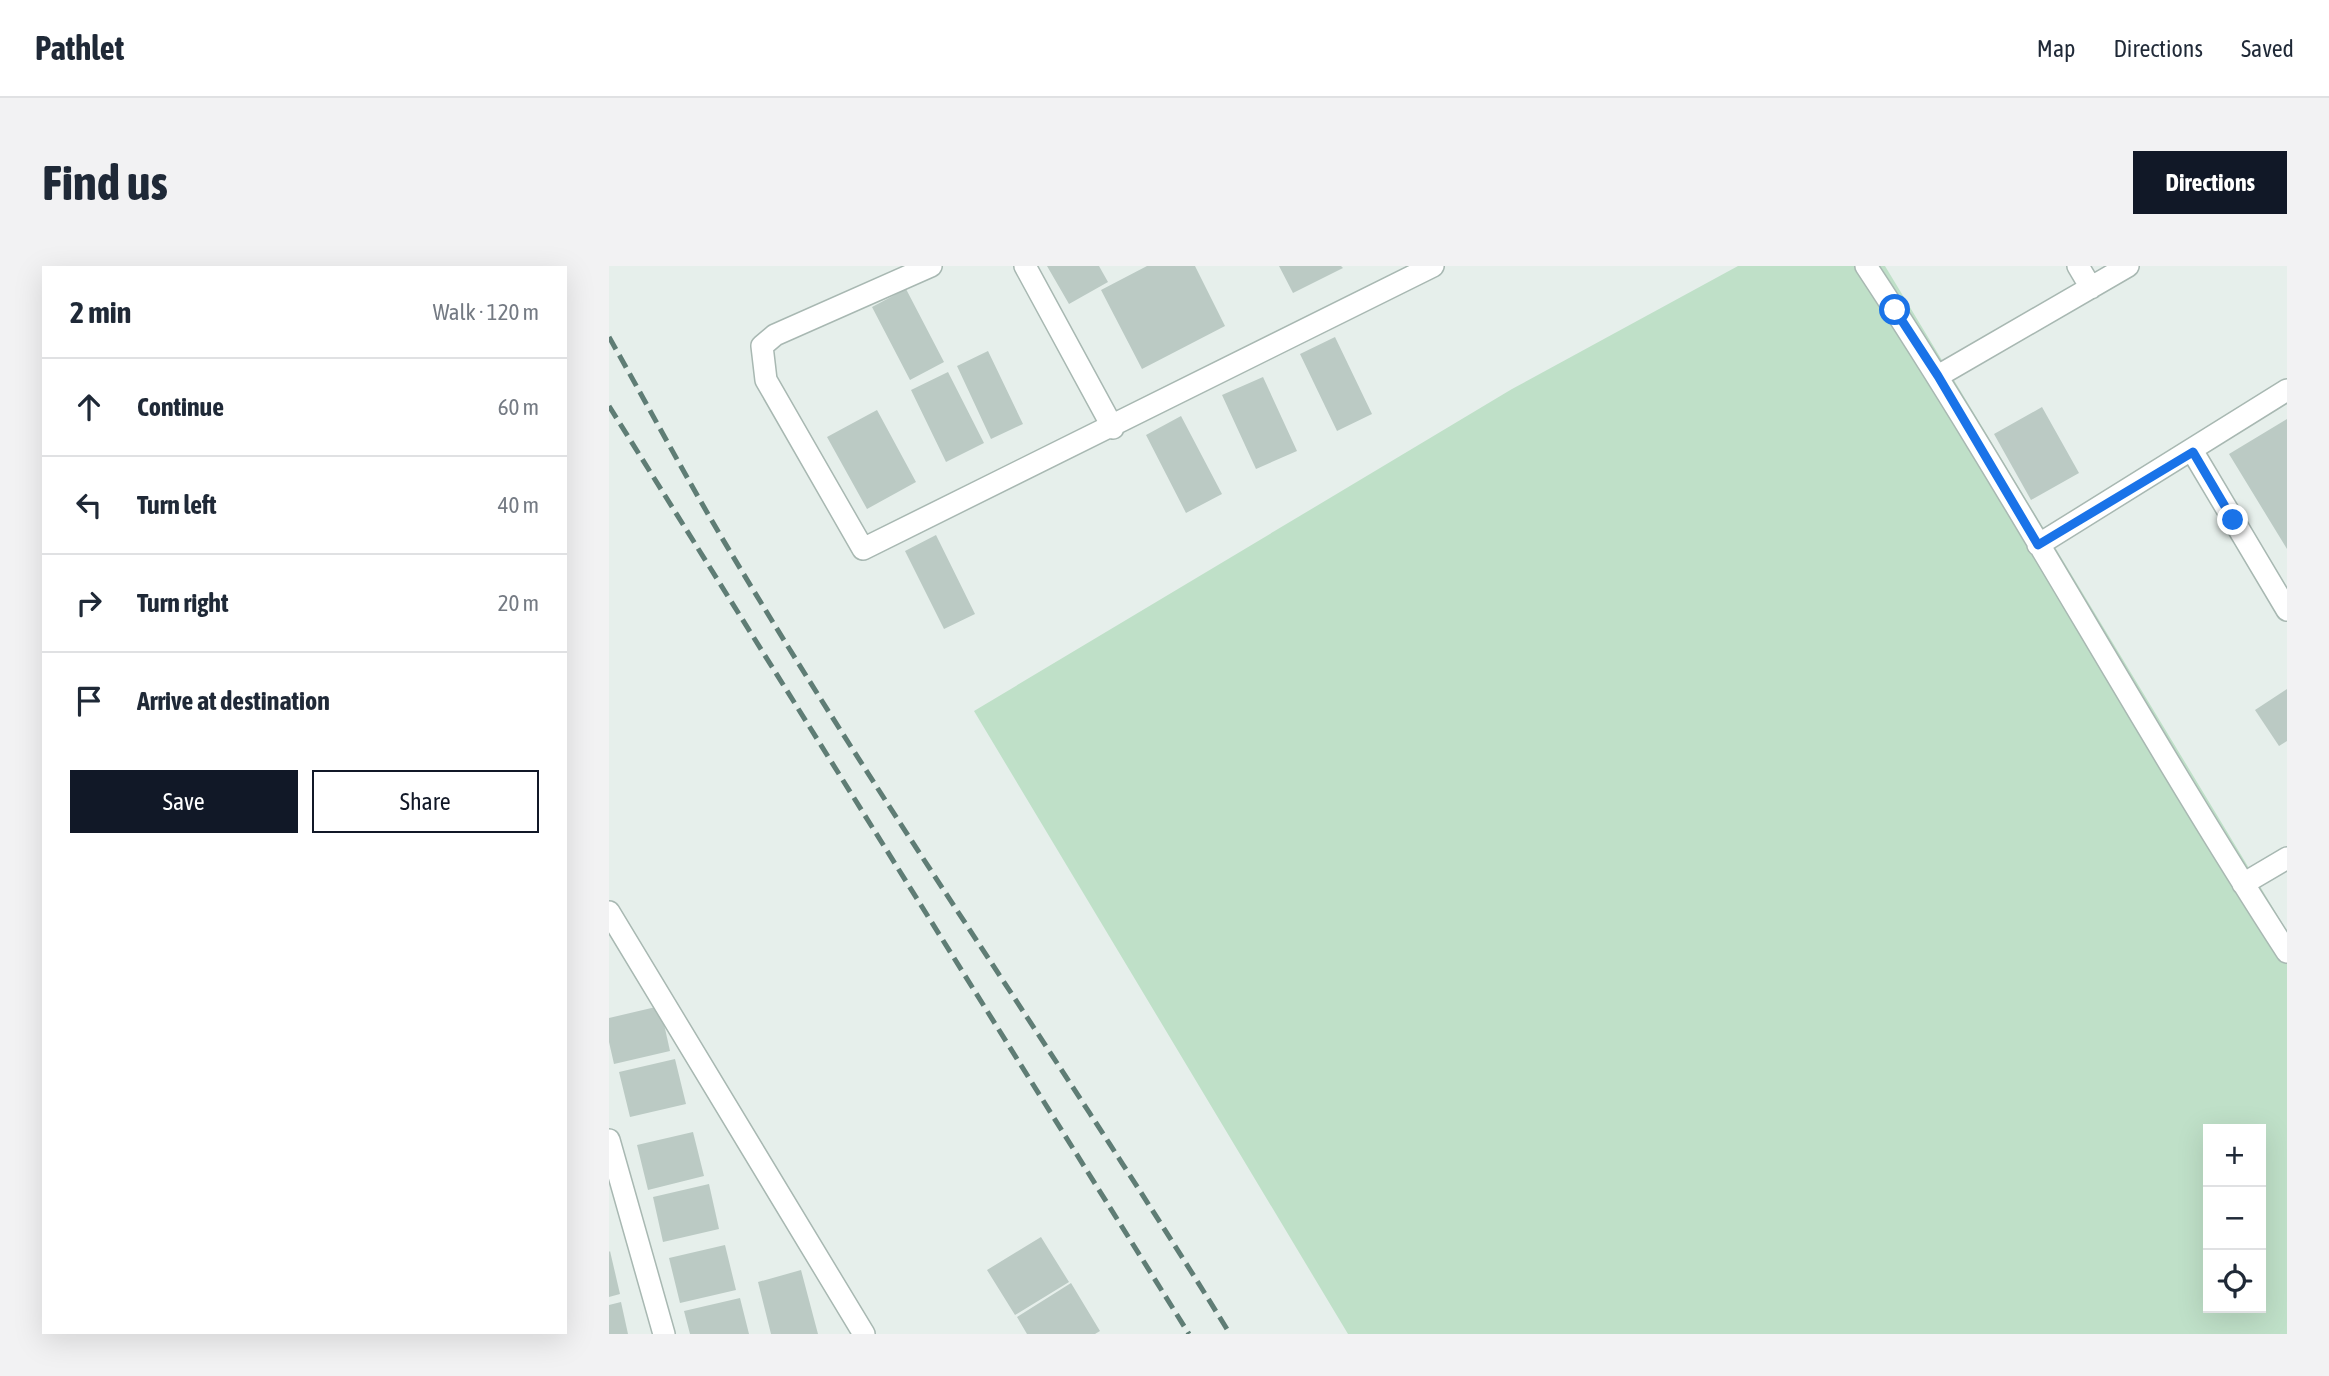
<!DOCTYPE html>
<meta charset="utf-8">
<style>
:root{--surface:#fff;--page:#f2f2f3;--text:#1f2937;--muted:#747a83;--line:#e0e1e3;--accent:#111827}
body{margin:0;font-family:"Asap Condensed",sans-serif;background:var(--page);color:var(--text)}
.controls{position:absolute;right:21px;bottom:21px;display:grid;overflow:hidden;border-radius:0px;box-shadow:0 7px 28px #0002}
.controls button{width:63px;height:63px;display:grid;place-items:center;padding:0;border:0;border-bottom:2px solid var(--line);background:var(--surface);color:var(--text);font:35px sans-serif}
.stop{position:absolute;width:21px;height:21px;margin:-16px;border:5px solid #1a73e8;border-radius:50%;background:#fff}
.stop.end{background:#1a73e8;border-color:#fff;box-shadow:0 2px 7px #0008}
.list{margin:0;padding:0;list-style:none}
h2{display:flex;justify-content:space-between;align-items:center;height:91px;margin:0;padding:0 28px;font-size:30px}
h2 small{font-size:23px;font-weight:400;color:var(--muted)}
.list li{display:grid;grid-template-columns:46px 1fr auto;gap:21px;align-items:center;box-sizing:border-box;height:98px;padding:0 28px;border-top:2px solid var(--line)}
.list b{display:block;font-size:26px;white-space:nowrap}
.list em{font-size:23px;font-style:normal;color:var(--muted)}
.actions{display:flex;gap:14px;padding:21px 28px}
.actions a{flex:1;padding:16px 0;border:2px solid var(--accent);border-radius:0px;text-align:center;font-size:24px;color:var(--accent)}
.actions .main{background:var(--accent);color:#fff}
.icon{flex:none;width:38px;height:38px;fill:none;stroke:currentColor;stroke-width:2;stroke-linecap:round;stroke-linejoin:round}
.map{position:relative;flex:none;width:1678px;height:1068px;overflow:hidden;border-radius:0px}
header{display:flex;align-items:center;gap:42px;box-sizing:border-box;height:98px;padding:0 35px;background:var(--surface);border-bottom:2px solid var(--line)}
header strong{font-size:33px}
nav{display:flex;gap:38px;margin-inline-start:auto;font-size:24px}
.intro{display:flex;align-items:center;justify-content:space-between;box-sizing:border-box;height:168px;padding:0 42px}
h1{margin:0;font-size:49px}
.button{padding:18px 32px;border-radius:0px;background:var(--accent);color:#fff;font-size:24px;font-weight:700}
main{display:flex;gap:42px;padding:0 42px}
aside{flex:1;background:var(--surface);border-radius:0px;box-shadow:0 7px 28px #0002}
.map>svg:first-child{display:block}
</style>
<header>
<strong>Pathlet</strong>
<nav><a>Map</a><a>Directions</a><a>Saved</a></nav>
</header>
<div class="intro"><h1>Find us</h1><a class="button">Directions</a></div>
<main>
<aside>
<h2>2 min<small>Walk · 120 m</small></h2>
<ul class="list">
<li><svg class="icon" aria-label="ahead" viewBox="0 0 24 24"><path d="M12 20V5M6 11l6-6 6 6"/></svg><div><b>Continue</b></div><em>60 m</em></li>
<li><svg class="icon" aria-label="left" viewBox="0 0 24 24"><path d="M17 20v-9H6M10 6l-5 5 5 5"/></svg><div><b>Turn left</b></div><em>40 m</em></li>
<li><svg class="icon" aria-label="right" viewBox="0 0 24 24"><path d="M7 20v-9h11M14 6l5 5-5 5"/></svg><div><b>Turn right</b></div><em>20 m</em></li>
<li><svg class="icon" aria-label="arrive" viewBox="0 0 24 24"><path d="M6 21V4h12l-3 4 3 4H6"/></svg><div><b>Arrive at destination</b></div></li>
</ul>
<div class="actions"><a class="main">Save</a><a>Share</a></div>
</aside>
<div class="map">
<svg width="1678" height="1068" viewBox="0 0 1678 1068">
<rect width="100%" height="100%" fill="#e6efeb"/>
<!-- green -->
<path fill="#bfe0c8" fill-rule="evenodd" d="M1129 0H1276L1678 665V1068H739L365 445 903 123ZM1599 863H1652V1042H1599Z"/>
<!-- building -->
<path fill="#bbcac4" d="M438 0H490L499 16 460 38Z
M538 0H586L616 60 533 103 492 24Z
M670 0H732L734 2 684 27Z
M297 23 335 96 301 114 263 41Z
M726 71 763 148 728 165 691 88Z
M379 85 414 158 382 173 348 100Z
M339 106 375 177 337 196 302 124Z
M654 111 688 185 647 203 613 129Z
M1433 141 1470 207 1422 234 1385 168Z
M268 144 307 216 258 243 218 171Z
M572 150 613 228 577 247 537 169Z
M1678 153V283L1620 188Z
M327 269 366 348 335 363 296 285Z
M1678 423V475L1670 480 1646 444Z
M51 740 61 785 5 798 0 776V752Z
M66 793 77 838 21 851 10 806Z
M84 866 95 910 39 924 28 879Z
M100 918 110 963 54 976 44 931Z
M432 971 460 1016 406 1049 378 1004Z
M116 979 127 1024 71 1037 60 992Z
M1 985 11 1028 0 1031V986Z
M192 1004 209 1068H162L149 1016Z
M462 1017 491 1065 486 1068H418L408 1051Z
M131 1032 140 1068H81L75 1045Z
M12 1036 19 1068H0V1039Z"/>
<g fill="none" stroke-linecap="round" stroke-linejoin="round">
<!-- minor casing -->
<g stroke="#a8b8b2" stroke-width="24">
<path id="minor" d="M322 0 166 69 153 80 157 114 254 283 824 0
M416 0 504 162
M1257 0C1405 224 1532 461 1678 686
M1469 0 1482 22
M1329 110 1519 0
M1584 186 1678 344
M1429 279 1678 124
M1634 618 1678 592
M0 874 55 1068"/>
</g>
<!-- tertiary casing -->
<g stroke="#a8b8b2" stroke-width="24">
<path id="tertiary" d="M0 646 255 1068"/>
</g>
<!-- minor -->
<use href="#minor" stroke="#fff" stroke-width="21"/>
<!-- tertiary -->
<use href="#tertiary" stroke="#fff" stroke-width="21"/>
<!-- rail -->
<path stroke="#5f7d75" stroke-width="5" stroke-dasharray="14 7" stroke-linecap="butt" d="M0 71C38 138 74 206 113 272 274 543 456 800 621 1068
M0 140 580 1068"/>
</g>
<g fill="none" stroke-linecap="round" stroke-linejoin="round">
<!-- route -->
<path stroke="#1a73e8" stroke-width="9" d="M1286 44 1329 110 1429 279 1584 186 1624 254"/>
</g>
</svg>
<div class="controls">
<button>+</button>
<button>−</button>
<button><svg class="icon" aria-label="locate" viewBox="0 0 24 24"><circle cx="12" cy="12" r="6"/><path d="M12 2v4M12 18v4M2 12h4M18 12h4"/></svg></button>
</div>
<div class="stop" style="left:1286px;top:44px"></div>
<div class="stop end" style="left:1624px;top:254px"></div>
</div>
</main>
